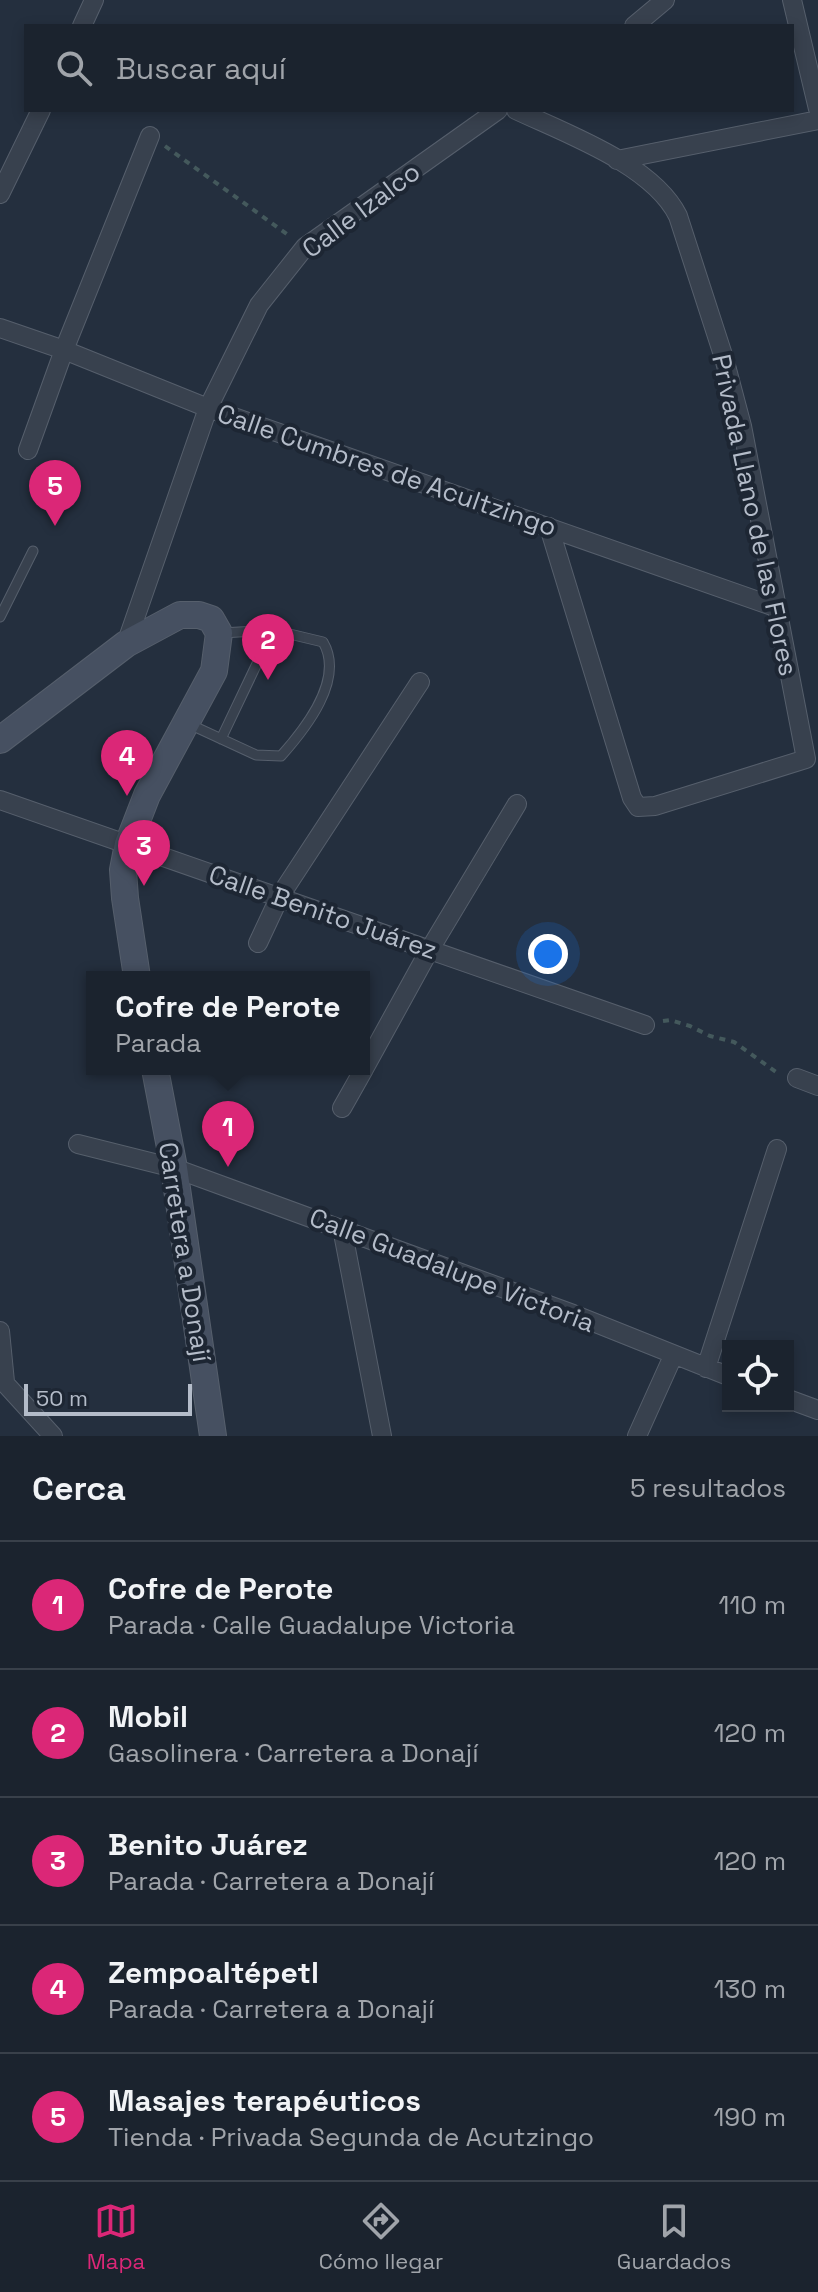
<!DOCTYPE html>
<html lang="es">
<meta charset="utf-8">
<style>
:root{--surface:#1b232e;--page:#282f3a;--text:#f1f3f6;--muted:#a0a4aa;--line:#39404a;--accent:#db2777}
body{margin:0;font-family:"Space Grotesk",sans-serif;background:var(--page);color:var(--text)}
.controls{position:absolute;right:24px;bottom:24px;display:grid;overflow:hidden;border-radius:0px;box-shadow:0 4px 12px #0003}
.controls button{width:72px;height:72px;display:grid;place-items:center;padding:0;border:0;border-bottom:2px solid var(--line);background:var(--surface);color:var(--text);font:40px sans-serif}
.scale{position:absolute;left:24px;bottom:20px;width:168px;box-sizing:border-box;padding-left:8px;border:4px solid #b4bcc9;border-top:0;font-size:22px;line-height:28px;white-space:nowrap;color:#b4bcc9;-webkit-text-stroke:6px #1d2633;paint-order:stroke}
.you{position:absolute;left:548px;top:954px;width:28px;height:28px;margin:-20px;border:6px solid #fff;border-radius:50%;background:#1a73e8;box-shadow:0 0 0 12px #1a73e833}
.badge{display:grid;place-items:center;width:52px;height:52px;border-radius:50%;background:var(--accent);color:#fff;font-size:26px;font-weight:700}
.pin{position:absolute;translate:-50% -66px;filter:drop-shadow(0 2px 4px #0008)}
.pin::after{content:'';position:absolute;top:42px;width:28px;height:24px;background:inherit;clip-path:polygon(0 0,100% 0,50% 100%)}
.popup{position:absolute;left:86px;top:971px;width:284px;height:104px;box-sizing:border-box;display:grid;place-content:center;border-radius:0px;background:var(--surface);filter:drop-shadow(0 2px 6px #0005);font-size:26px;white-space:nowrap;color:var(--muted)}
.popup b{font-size:30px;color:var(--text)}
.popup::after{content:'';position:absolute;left:50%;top:100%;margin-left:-16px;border:16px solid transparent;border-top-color:var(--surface)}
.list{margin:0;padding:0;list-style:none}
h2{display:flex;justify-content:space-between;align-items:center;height:104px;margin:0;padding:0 32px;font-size:34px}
h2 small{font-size:26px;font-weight:400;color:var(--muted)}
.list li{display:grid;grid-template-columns:52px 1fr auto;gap:24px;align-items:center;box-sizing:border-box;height:128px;padding:0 32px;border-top:2px solid var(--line)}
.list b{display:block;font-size:30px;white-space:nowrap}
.list p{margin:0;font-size:26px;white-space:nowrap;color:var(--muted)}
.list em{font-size:26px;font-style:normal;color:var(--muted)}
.icon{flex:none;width:44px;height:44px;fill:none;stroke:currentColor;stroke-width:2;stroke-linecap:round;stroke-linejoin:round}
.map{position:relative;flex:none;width:818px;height:1436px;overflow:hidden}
.search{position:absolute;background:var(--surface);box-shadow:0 4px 12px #0003;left:24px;right:24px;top:24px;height:88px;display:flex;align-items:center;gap:20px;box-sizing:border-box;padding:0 28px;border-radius:0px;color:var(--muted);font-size:30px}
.sheet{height:744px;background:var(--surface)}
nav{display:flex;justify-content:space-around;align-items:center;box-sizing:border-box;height:112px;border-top:2px solid var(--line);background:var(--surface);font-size:22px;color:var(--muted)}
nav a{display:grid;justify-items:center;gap:4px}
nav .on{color:var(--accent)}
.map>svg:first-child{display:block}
</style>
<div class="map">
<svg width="818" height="1436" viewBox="0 0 818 1436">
<rect width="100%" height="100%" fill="#242f3e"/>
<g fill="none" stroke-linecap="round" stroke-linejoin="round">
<!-- lane casing -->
<g stroke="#565f6c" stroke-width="11">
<path id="lane" d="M0 617 33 551
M189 724 256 755 281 756C306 728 345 679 323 642L273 630 222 633
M221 739 273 630"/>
</g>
<!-- street casing -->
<g stroke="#565f6c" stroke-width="20">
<path id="street" d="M792 0 818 109
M82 26 94 0
M634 26 665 0
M516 110C567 134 653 165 678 216L724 358 742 426 806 759 655 806 638 807 632 798 549 527
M617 160 818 120
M0 194 41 110
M0 328 64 350 208 408 775 607
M28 450 64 350 150 136
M126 644 208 408 259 305 305 247 498 110
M0 800 645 1025
M258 943 280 896 420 682
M364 1069 430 949 517 804
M797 1078 818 1086
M342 1108 364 1069
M78 1144 174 1168 573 1314 728 1376
M342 1228 382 1436
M0 1331 5 1382
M706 1368 777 1149
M0 1378 53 1436
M788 1399 818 1410
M637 1436 673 1356"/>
</g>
<!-- secondary casing -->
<g stroke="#565f6c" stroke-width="28">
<path id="secondary" d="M0 740 126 644 180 615H199L211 619 219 633 214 671 147 795 128 844 123 870 125 898 137 977
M155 1069 174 1168 213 1436"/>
</g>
<!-- path -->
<path stroke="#44595c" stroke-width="4" stroke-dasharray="6 6" stroke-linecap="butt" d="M165 146 291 237
M663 1021 670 1020 690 1026 710 1036 734 1042 779 1074"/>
<!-- lane -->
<use href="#lane" stroke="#38414e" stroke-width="9"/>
<!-- street -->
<use href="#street" stroke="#38414e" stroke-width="18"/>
<!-- secondary -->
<use href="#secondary" stroke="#465061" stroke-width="26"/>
</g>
<g text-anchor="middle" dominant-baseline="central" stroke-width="8" stroke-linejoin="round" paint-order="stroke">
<!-- street labels -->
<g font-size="26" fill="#b4bcc9" stroke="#1d2633">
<text transform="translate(361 210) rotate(-37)">Calle Izalco</text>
<text transform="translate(387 470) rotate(19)">Calle Cumbres de Acultzingo</text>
<text transform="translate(755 515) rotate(78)">Privada Llano de las Flores</text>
<text transform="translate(323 912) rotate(19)">Calle Benito Juárez</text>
<text transform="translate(185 1252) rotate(81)">Carretera a Donají</text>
<text transform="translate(452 1270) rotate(21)">Calle Guadalupe Victoria</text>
</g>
</g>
</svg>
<div class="controls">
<button><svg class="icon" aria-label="locate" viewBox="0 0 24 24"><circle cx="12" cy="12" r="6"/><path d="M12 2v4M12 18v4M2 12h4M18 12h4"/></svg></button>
</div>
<div class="scale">50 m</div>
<div class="you"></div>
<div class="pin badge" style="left:228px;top:1167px">1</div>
<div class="popup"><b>Cofre de Perote</b>Parada</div>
<div class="pin badge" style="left:268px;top:680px">2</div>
<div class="pin badge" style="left:144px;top:886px">3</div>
<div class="pin badge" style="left:127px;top:796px">4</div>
<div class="pin badge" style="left:55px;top:526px">5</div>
<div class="search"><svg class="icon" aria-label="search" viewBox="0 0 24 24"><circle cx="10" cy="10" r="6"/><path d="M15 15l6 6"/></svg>Buscar aquí</div>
</div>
<section class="sheet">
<h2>Cerca<small>5 resultados</small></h2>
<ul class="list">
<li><span class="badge">1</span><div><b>Cofre de Perote</b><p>Parada · Calle Guadalupe Victoria</p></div><em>110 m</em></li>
<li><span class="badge">2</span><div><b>Mobil</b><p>Gasolinera · Carretera a Donají</p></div><em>120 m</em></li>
<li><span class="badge">3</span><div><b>Benito Juárez</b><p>Parada · Carretera a Donají</p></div><em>120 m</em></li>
<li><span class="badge">4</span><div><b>Zempoaltépetl</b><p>Parada · Carretera a Donají</p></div><em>130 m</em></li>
<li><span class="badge">5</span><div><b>Masajes terapéuticos</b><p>Tienda · Privada Segunda de Acutzingo</p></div><em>190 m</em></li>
</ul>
</section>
<nav>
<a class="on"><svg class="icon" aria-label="map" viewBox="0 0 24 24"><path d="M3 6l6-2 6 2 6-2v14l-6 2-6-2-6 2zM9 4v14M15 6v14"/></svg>Mapa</a>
<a><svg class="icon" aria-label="directions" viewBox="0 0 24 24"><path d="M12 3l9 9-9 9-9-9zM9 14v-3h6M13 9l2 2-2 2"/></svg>Cómo llegar</a>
<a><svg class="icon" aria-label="saved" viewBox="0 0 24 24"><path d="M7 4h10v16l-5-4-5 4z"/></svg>Guardados</a>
</nav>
